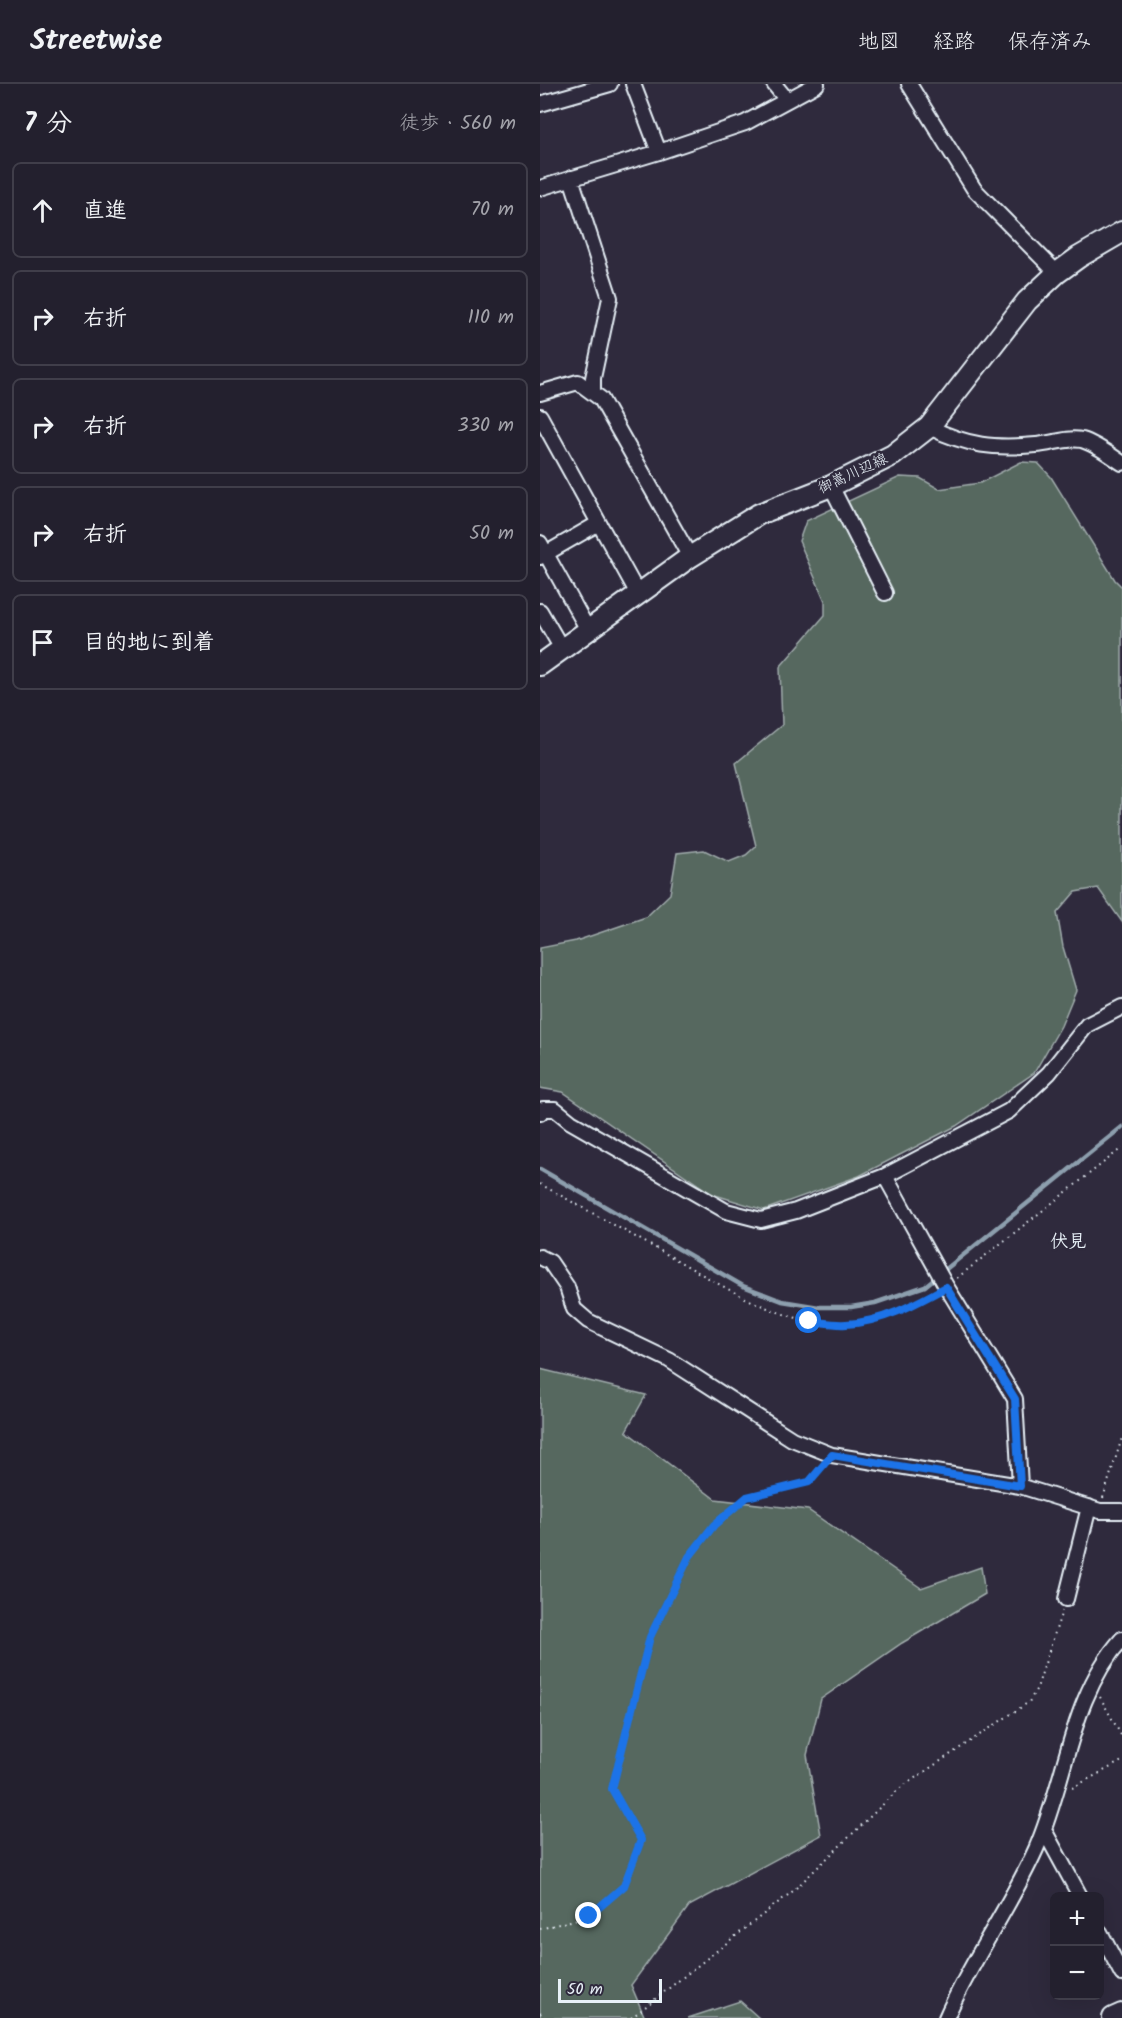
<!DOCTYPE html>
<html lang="ja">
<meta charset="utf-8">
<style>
:root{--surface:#23202e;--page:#2b2836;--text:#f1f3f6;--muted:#a3a3aa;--line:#403e4a}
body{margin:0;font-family:Kalam,"Klee One",sans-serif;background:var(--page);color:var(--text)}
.controls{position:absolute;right:18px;bottom:18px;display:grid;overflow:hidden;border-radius:9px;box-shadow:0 6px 24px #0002}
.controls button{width:54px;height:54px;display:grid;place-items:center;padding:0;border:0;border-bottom:2px solid var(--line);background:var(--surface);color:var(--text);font:30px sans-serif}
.scale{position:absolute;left:18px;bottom:15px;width:104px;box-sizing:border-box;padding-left:6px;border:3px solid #e8f1f8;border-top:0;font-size:16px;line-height:21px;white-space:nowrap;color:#e8f1f8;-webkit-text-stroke:4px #2f2a3d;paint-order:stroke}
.stop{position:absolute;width:18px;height:18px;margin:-14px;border:4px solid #1a73e8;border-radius:50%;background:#fff}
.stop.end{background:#1a73e8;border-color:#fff;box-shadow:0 2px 6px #0008}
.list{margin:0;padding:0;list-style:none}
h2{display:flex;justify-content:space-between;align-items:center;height:78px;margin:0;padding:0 24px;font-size:26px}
h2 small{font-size:20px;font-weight:400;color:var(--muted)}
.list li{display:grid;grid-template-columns:39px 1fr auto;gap:18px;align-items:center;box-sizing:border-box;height:96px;margin:0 12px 12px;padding:0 12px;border:2px solid var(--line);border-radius:9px}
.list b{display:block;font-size:22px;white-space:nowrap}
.list em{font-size:20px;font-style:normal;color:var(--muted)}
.icon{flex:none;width:33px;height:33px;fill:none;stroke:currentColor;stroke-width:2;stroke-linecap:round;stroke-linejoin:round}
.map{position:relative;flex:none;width:582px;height:1934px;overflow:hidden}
header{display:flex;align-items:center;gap:36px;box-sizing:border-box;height:84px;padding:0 30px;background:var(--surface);border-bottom:2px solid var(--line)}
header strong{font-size:28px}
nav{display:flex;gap:33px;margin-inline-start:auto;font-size:21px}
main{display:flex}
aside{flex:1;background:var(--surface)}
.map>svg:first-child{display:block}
</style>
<header>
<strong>Streetwise</strong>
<nav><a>地図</a><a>経路</a><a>保存済み</a></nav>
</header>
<main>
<aside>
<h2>7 分<small>徒歩 · 560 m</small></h2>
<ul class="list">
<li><svg class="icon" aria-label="ahead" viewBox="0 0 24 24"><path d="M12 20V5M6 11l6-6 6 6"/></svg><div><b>直進</b></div><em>70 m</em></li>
<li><svg class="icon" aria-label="right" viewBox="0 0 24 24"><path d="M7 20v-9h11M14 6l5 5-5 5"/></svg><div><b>右折</b></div><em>110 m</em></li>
<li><svg class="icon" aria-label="right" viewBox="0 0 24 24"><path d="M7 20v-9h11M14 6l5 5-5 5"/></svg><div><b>右折</b></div><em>330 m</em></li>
<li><svg class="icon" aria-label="right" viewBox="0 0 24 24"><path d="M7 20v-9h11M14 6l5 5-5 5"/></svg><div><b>右折</b></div><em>50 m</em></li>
<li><svg class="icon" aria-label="arrive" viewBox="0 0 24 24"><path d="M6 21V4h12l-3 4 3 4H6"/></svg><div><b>目的地に到着</b></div></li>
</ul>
</aside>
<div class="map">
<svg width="582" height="1934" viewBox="0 0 582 1934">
<rect width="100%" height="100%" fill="#2f2a3d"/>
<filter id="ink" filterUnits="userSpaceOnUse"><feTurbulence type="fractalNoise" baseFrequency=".0167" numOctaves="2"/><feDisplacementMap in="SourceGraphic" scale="12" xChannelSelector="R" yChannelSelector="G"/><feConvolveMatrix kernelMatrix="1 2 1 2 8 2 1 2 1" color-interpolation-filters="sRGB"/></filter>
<g filter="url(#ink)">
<!-- green -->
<path fill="#57675f" stroke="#a0acac" stroke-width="1.5" d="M481 378 498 379 511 393 575 496 582 503V838L558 804 535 808 517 829 523 863 536 906 521 942 494 989 416 1042 319 1092 224 1126 172 1110 23 1008 0 1004V864L36 857 106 833 130 810 137 769 164 766 189 778 206 771 216 762 196 679 242 641 240 583 285 531V517L259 457 266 437 360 393 380 394 399 405 440 399Z
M0 1285 106 1311 86 1347 175 1415 268 1426 381 1504 441 1483 445 1510 362 1559 281 1615 267 1671 281 1751 149 1822 91 1901 105 1934H0Z
M200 1917 219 1934H148Z"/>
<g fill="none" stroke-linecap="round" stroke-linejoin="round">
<!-- stream -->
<path stroke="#8d9fae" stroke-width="4.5" d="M0 1085 203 1202 242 1217 279 1223H311L335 1219 385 1202 582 1043"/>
<!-- street casing -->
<g stroke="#e8f1f8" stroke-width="18">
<path id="street" d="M93 0 119 68
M234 0 247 16
M369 0 434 105 517 189
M0 20 70 0
M31 94 70 214 53 294V309
M0 104 119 68 205 39 277 0
M0 309 38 298 61 315 150 473
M0 332 98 510
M389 343C428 362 454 365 496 361 512 360 526 353 542 356 556 360 570 371 582 379
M291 402 345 509
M0 459 48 546
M0 473 59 439
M0 527 22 565
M0 1029 3 1025H15L31 1038 186 1127 221 1136 256 1127 345 1092 469 1027 509 989 547 941 582 923
M345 1092 406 1202 475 1315 480 1402
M0 1173 10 1178 27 1203 34 1225 48 1237 129 1276 252 1355 292 1371 480 1402 560 1427H582
M526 1515 549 1423
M504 1746 540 1812
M560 1848 582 1890
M406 1934C432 1875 470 1823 496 1765 527 1695 530 1613 582 1555"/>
</g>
<!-- secondary casing -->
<g stroke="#e8f1f8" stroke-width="24">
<path id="secondary" d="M0 581 150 473 219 430 291 402 353 371 389 343 487 217 517 189 539 173 582 148
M573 1934 582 1930"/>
</g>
<!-- path -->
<path stroke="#e8f1f8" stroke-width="2" stroke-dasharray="1.5 4.5" stroke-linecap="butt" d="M0 1100C43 1124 85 1147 128 1171 182 1201 241 1242 305 1240 337 1239 368 1224 395 1209
M417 1194 582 1064
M563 1414 582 1354
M560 1613 582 1653
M532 1704 582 1677
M0 1845 49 1832 84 1802 101 1756 72 1705 110 1553 149 1473 174 1441 207 1413 269 1398 282 1383
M0 1929 5 1934
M91 1934 253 1807 360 1704 489 1618 497 1604 522 1527"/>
<!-- street -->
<use href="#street" stroke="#2f2a3d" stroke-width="14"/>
<!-- secondary -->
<use href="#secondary" stroke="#2f2a3d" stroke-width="20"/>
</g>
</g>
<g fill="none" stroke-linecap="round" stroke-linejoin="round" filter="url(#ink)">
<!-- route -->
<path stroke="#1a73e8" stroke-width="8" d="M49 1832 84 1802 101 1756 72 1705 110 1553 149 1473 174 1441 207 1413 269 1398 292 1371 480 1402 475 1315 406 1203C375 1220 343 1238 306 1240 294 1241 281 1238 269 1237"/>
</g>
<g text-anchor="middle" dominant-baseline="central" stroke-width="5" stroke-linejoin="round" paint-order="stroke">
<!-- street labels -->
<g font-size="15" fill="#e8f1f8" stroke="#2f2a3d">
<text transform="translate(313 390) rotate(-25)">御嵩川辺線</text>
</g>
<!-- quarter labels -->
<g font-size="18" font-weight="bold" fill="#e8f1f8" stroke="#2f2a3d">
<text x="528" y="1158">伏見</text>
</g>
</g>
</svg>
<div class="controls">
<button>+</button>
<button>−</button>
</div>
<div class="scale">50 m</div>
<div class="stop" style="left:269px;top:1237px"></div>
<div class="stop end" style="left:49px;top:1832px"></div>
</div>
</main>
